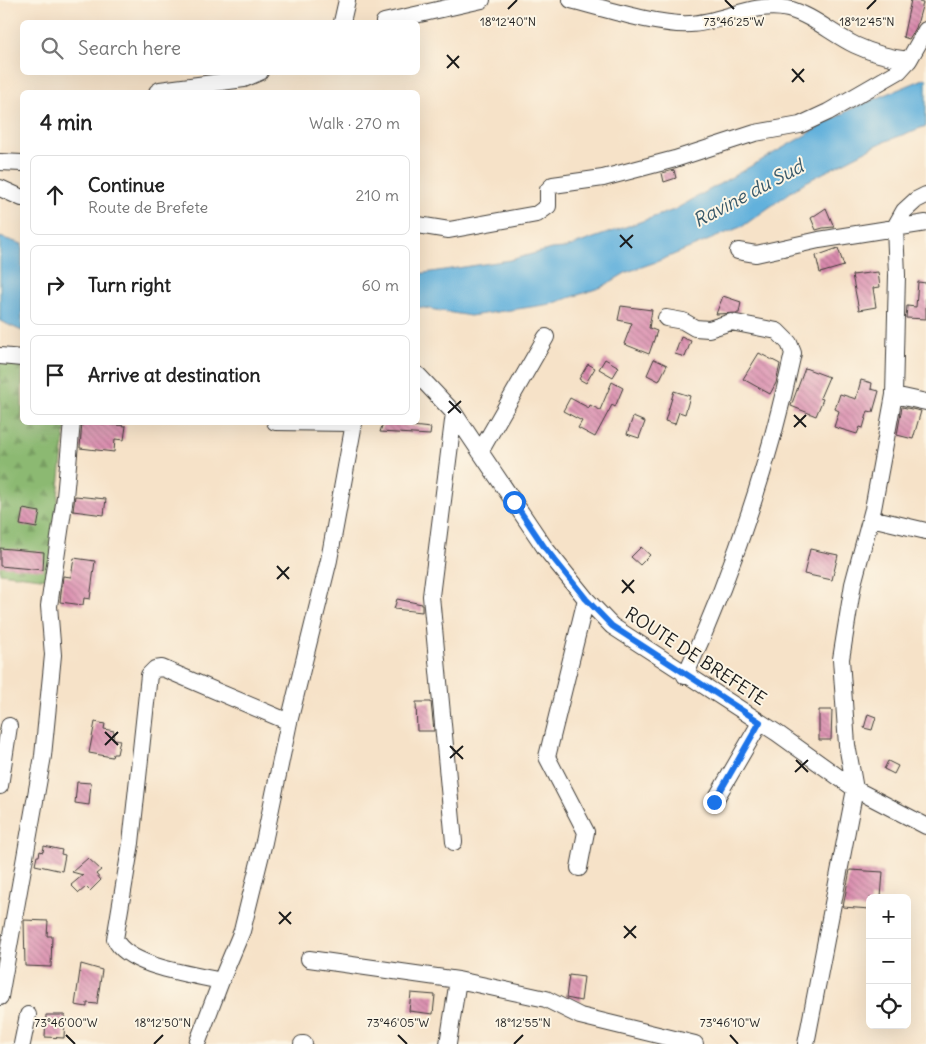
<!DOCTYPE html>
<meta charset="utf-8">
<style>
:root{--surface:#fff;--page:#f6f6f6;--text:#222;--muted:#767676;--line:#e0e0e0}
body{margin:0;font-family:Delius,sans-serif;background:var(--page);color:var(--text)}
.controls{position:absolute;right:15px;bottom:15px;display:grid;overflow:hidden;border-radius:8px;box-shadow:0 5px 20px #0002}
.controls button{width:45px;height:45px;display:grid;place-items:center;padding:0;border:0;border-bottom:1px solid var(--line);background:var(--surface);color:var(--text);font:25px sans-serif}
.stop{position:absolute;width:15px;height:15px;margin:-11px;border:4px solid #1a73e8;border-radius:50%;background:#fff}
.stop.end{background:#1a73e8;border-color:#fff;box-shadow:0 1px 5px #0008}
.list{margin:0;padding:0;list-style:none}
h2{display:flex;justify-content:space-between;align-items:center;height:65px;margin:0;padding:0 20px;font-size:21px}
h2 small{font-size:16px;font-weight:400;color:var(--muted)}
.list li{display:grid;grid-template-columns:32px 1fr auto;gap:15px;align-items:center;box-sizing:border-box;height:80px;margin:0 10px 10px;padding:0 10px;border:1px solid var(--line);border-radius:8px}
.list b{display:block;font-size:19px;white-space:nowrap}
.list p{margin:0;font-size:16px;white-space:nowrap;color:var(--muted)}
.list em{font-size:16px;font-style:normal;color:var(--muted)}
.icon{flex:none;width:28px;height:28px;fill:none;stroke:currentColor;stroke-width:2;stroke-linecap:round;stroke-linejoin:round}
.map{position:relative;flex:none;width:926px;height:1044px;overflow:hidden}
.search{position:absolute;background:var(--surface);box-shadow:0 5px 20px #0002;left:20px;top:20px;width:400px;height:55px;display:flex;align-items:center;gap:12px;box-sizing:border-box;padding:0 18px;border-radius:8px;color:var(--muted);font-size:19px}
.panel{position:absolute;background:var(--surface);box-shadow:0 5px 20px #0002;left:20px;top:90px;width:400px;height:335px;border-radius:8px}
.map>svg:first-child{display:block}
</style>
<div class="map">
<svg width="926" height="1044" viewBox="0 0 926 1044">
<defs>
<pattern id="forest-firs" width="22" height="20" patternUnits="userSpaceOnUse" patternTransform="scale(1.25)"><rect width="22" height="20" fill="#8cb972"/><path d="M5 1l3.5 6h-7zM16 11l3.5 6h-7z" fill="#789e62"/></pattern>
<pattern id="building-back-hatch" width="6" height="6" patternUnits="userSpaceOnUse" patternTransform="scale(1.25)"><rect width="6" height="6" fill="#d98aad"/><path d="M-1 5l2 2M0 0l6 6M5-1l2 2" fill="none" stroke="#af708c"/></pattern>
</defs>
<rect width="100%" height="100%" fill="#fcf5e5"/>
<filter id="ink" filterUnits="userSpaceOnUse"><feTurbulence type="fractalNoise" baseFrequency=".02" numOctaves="2"/><feDisplacementMap in="SourceGraphic" scale="10" xChannelSelector="R" yChannelSelector="G"/><feConvolveMatrix kernelMatrix="1 2 1 2 8 2 1 2 1" color-interpolation-filters="sRGB"/></filter>
<filter id="wash" filterUnits="userSpaceOnUse"><feTurbulence type="fractalNoise" baseFrequency=".0096" numOctaves="4" result="noise"/><feDisplacementMap in="SourceGraphic" scale="20" xChannelSelector="R" yChannelSelector="G"/><feGaussianBlur stdDeviation="1.12" result="paint"/><feColorMatrix in="noise" values="0 0 0 0 0 0 0 0 0 0 0 0 0 0 0 0 0 1.4 0 .05"/><feComposite in="paint" operator="in"/></filter>
<g filter="url(#wash)">
<rect width="100%" height="100%" fill="#f6e2c8"/>
<!-- forest -->
<path fill="url(#forest-firs)" stroke="#546a47" d="M0 361 22 364V422L66 423 49 579 0 573Z"/>
<!-- water -->
<path fill="#62b1dc" stroke="#3f667c" d="M926 78V126L881 143 802 184 743 226 656 262 627 272 602 287 551 304 470 316 418 307V274L510 260 551 249 565 248 674 210 851 109Z
M0 237 22 244V331L0 321Z"/>
<g id="blocks">
<!-- building -->
<path fill="url(#building-back-hatch)" d="M911 0H920L919 2 923 3 916 28 909 39 903 37Z
M674 170 676 178 664 182 662 173Z
M826 208 834 227 823 228 816 230 811 218Z
M838 248 844 266 820 273 816 256Z
M878 272 880 287 873 288 876 307 859 310 852 275Z
M918 282 926 283V319L906 318 907 306 916 307Z
M723 296 741 302 739 313 716 314Z
M621 306 652 310 649 328 657 331 649 354 624 344 632 323 618 320Z
M681 337 691 341 685 357 675 354Z
M759 353 780 364 776 383 770 394 743 379Z
M605 359 619 367 613 377 599 369Z
M654 359 667 365 659 381 647 375Z
M588 364 595 368 586 383 579 379Z
M805 368 829 377 820 398 823 399 816 416 791 406Z
M861 380 872 383 871 389 879 391 873 412 868 411 863 428 860 427 857 434 834 427 839 411 835 409 840 394 856 399Z
M612 382 623 388 615 407 612 405 595 437 578 428 582 421 563 411 570 398 589 408 590 405 600 410Z
M674 391 690 396 685 414 679 412 675 424 665 421Z
M902 407 921 411 913 439 897 435Z
M633 417 645 422 639 438 627 434Z
M82 422 126 426 124 440 115 439 114 452 80 448Z
M383 423 431 428 430 435 380 432Z
M75 496 106 499 104 515 73 511Z
M23 509 40 512 37 528 20 525Z
M641 547 650 555 640 565 631 557Z
M0 548 44 552 43 570 0 566Z
M810 549 838 555 832 580 804 574Z
M74 558 95 561 90 599 84 598 83 605 60 602 63 576 71 577Z
M397 599 422 604V612L394 609Z
M416 702H431L434 731H417Z
M819 710H832L831 740H819Z
M868 714 876 717 872 730 864 728Z
M95 722 105 724 104 729 114 731 113 739 120 740 117 754H113L112 757 89 753Z
M888 761 898 766 894 774 884 769Z
M77 782 91 783 89 805 75 803Z
M44 846 62 850 61 854 65 855 62 871 35 865 37 856H39L40 851 43 852Z
M88 858 101 870 96 874 101 880 90 891 86 887 79 893 71 885 83 875 72 872Z
M850 870 883 872 881 898H870V909L843 907Z
M24 920 48 921 47 936H52L51 967 25 966Z
M81 964 102 970 97 1004 87 1003V1007L75 1005Z
M569 975 584 977 581 1001 566 998Z
M411 993 435 995 433 1014 409 1011Z
M46 1015H65L64 1038 45 1037Z"/>
</g>
</g>
<g filter="url(#ink)">
<use href="#blocks" fill-opacity="0" stroke="#3d3a36" stroke-width="1"/>
<g fill="none" stroke-linecap="round" stroke-linejoin="round">
<!-- minor casing -->
<g stroke="#3d3a36" stroke-width="18">
<path id="minor" d="M571 0C603 8 659 26 690 24 722 23 755 1 788 9 812 15 832 34 855 45 872 53 890 58 909 60L926 30
M342 22 347 0
M384 22 482 0
M157 92 160 90 244 79 260 72
M0 162 22 163
M0 188 22 198
M418 225 449 230 537 214 548 206V190L553 185 603 178 675 159 755 133 800 125 828 112 899 71 909 60
M738 251 756 254 819 240 926 223
M666 318 683 321 695 328 709 329 731 322 777 331 789 343 793 353C769 465 733 572 685 676
M0 356 22 358
M418 375 454 413 545 548 586 599 612 626 777 733 855 789 926 826
M894 395 926 402
M480 452 546 337
M871 518 926 531
M0 786 9 726
M714 802 760 723
M454 842 431 596 454 413
M579 868 586 832 547 757 586 599
M309 959 458 980 546 999 580 1016 695 1044
M221 981 242 931 264 842 289 722 329 560 354 423 275 422
M0 997 43 756 53 655 49 606 65 497 72 422
M22 1044 28 1015
M197 1044 221 981C192 974 128 967 115 939L131 843 149 675 155 669 162 668 289 722
M302 1044H304
M448 1044 458 980
M806 1044 855 789 847 745 841 659 853 584 873 509 894 395 897 275 895 227 904 211 916 200 926 195"/>
</g>
<!-- minor -->
<use href="#minor" stroke="#fff" stroke-width="16"/>
</g>
</g>
<g fill="none" stroke-linecap="round" stroke-linejoin="round" filter="url(#ink)">
<!-- route -->
<path stroke="#1a73e8" stroke-width="6" d="M514 502 545 548 586 599 612 626 760 722 714 802"/>
</g>
<!-- ticks -->
<path fill="none" stroke="#1c1c1c" stroke-width="2" d="M725 0 734 9M508 9 517 0M867 9 876 0M447 55 459 68M447 68 459 56M792 69 804 82M792 82 804 69M620 235 632 248M620 247 633 235M449 401 461 413M448 413 461 401M794 415 806 427M794 427 806 415M277 566 289 579M277 579 289 567M622 580 634 593M622 593 634 580M105 732 118 745M105 745 118 732M450 746 463 759M450 758 463 746M796 760 808 772M795 772 808 760M279 912 291 924M279 924 291 912M624 926 636 938M624 938 636 926M66 1035 75 1044M398 1035 407 1044M730 1035 738 1044M154 1044 163 1035M514 1044 523 1035"/>
<g text-anchor="middle" dominant-baseline="central" stroke-width="4" stroke-linejoin="round" paint-order="stroke">
<!-- street labels -->
<g font-size="18" fill="#1c1c1c" stroke="#fcf5e5">
<text transform="translate(696 656) rotate(33)">ROUTE DE BREFETE</text>
</g>
<!-- water labels -->
<g font-size="19" font-style="italic" fill="#385869" stroke="#fcf5e5">
<text transform="translate(748 193) rotate(-28)">Ravine du Sud</text>
</g>
</g>
<g font-size="12" text-anchor="middle" fill="#1c1c1c" stroke="#fcf5e5" stroke-width="4" stroke-linejoin="round" paint-order="stroke">
<text x="508" y="26">18°12'40"N</text>
<text x="867" y="26">18°12'45"N</text>
<text x="734" y="26">73°46'25"W</text>
<text x="66" y="1027">73°46'00"W</text>
<text x="398" y="1027">73°46'05"W</text>
<text x="730" y="1027">73°46'10"W</text>
<text x="163" y="1027">18°12'50"N</text>
<text x="523" y="1027">18°12'55"N</text>
</g>
</svg>
<div class="controls">
<button>+</button>
<button>−</button>
<button><svg class="icon" aria-label="locate" viewBox="0 0 24 24"><circle cx="12" cy="12" r="6"/><path d="M12 2v4M12 18v4M2 12h4M18 12h4"/></svg></button>
</div>
<div class="stop" style="left:514px;top:502px"></div>
<div class="stop end" style="left:714px;top:802px"></div>
<div class="search"><svg class="icon" aria-label="search" viewBox="0 0 24 24"><circle cx="10" cy="10" r="6"/><path d="M15 15l6 6"/></svg>Search here</div>
<section class="panel">
<h2>4 min<small>Walk · 270 m</small></h2>
<ul class="list">
<li><svg class="icon" aria-label="ahead" viewBox="0 0 24 24"><path d="M12 20V5M6 11l6-6 6 6"/></svg><div><b>Continue</b><p>Route de Brefete</p></div><em>210 m</em></li>
<li><svg class="icon" aria-label="right" viewBox="0 0 24 24"><path d="M7 20v-9h11M14 6l5 5-5 5"/></svg><div><b>Turn right</b></div><em>60 m</em></li>
<li><svg class="icon" aria-label="arrive" viewBox="0 0 24 24"><path d="M6 21V4h12l-3 4 3 4H6"/></svg><div><b>Arrive at destination</b></div></li>
</ul>
</section>
</div>
